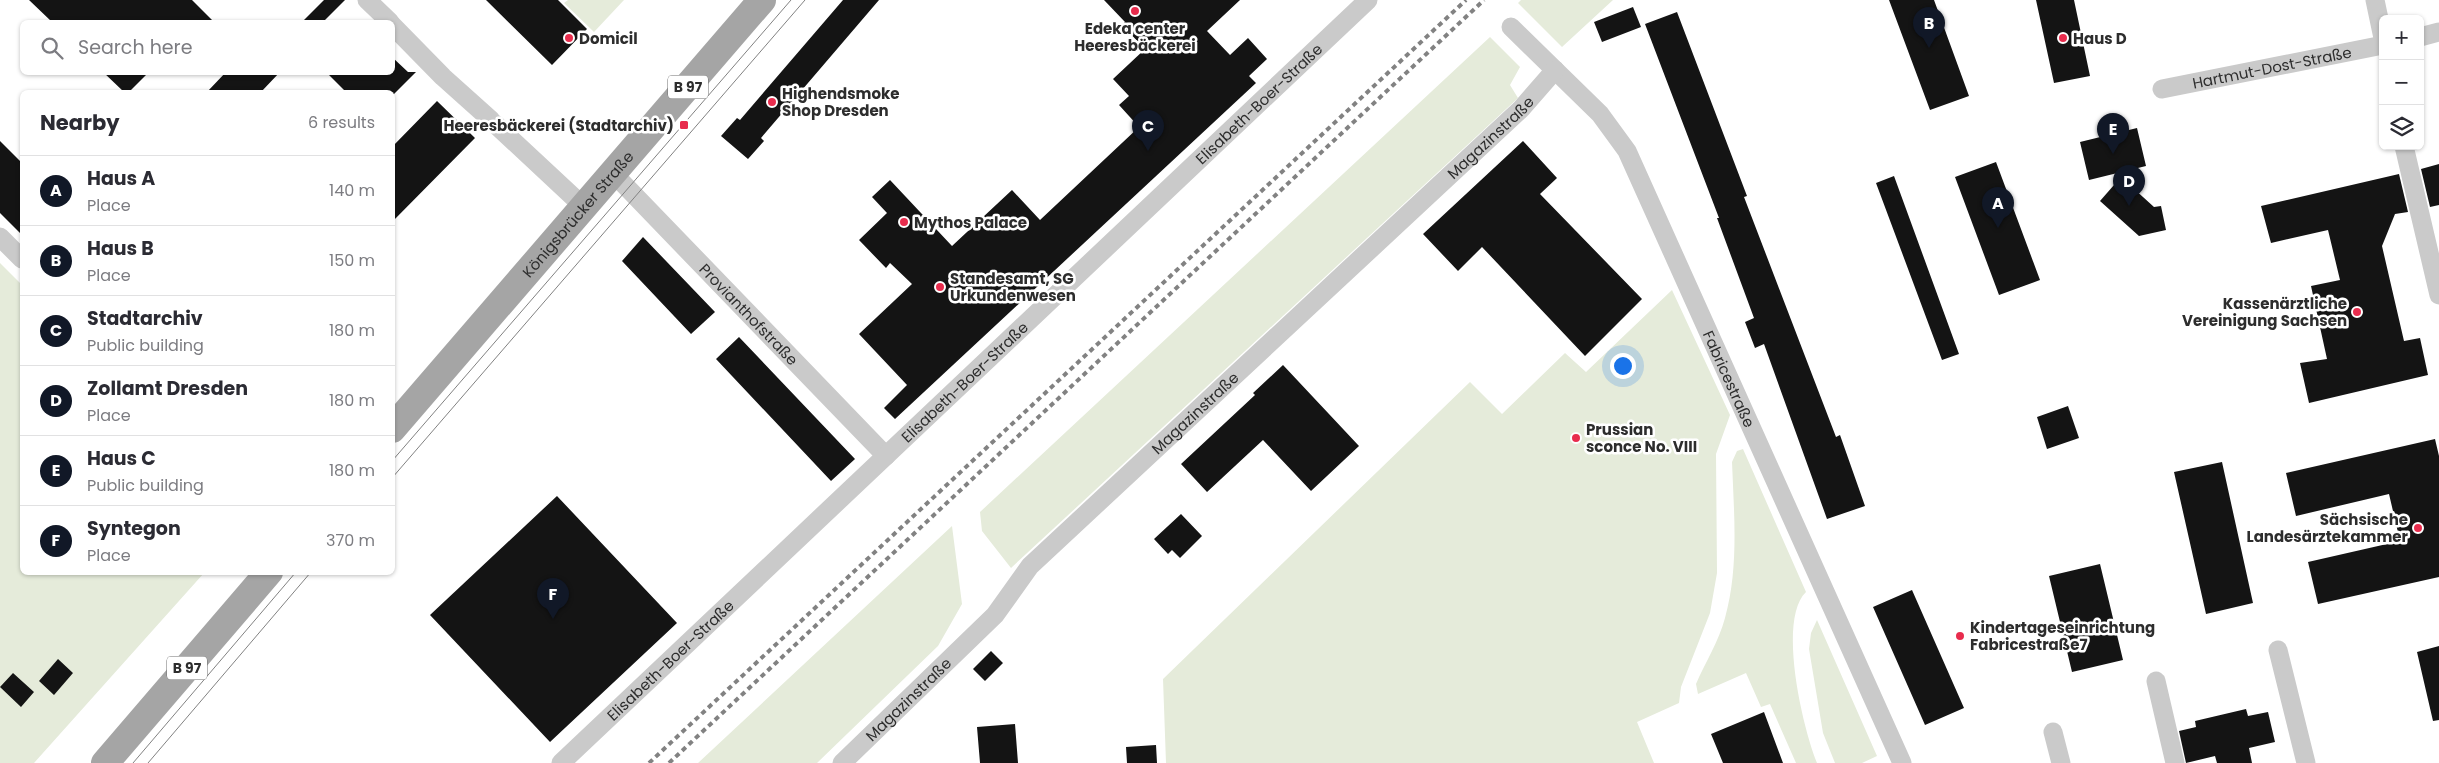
<!DOCTYPE html>
<meta charset="utf-8">
<style>
:root{--surface:#fff;--page:#f2f2f3;--text:#2b2b33;--muted:#7c7c81;--line:#e1e1e2;--accent:#111827}
body{margin:0;font-family:Poppins,sans-serif;background:var(--page);color:var(--text)}
.controls{position:absolute;right:15px;top:15px;display:grid;overflow:hidden;border-radius:8px;box-shadow:0 1px 4px #0004}
.controls button{width:45px;height:45px;display:grid;place-items:center;padding:0;border:0;border-bottom:1px solid var(--line);background:var(--surface);color:var(--text);font:25px sans-serif}
.you{position:absolute;left:1622px;top:365px;width:18px;height:18px;margin:-12px;border:4px solid #fff;border-radius:50%;background:#1a73e8;box-shadow:0 0 0 8px #1a73e833}
.badge{display:grid;place-items:center;width:32px;height:32px;border-radius:50%;background:var(--accent);color:#fff;font-size:16px;font-weight:700}
.pin{position:absolute;translate:-50% -41px;filter:drop-shadow(0 1px 2px #0008)}
.pin::after{content:'';position:absolute;top:26px;width:18px;height:15px;background:inherit;clip-path:polygon(0 0,100% 0,50% 100%)}
.list{margin:0;padding:0;list-style:none}
h2{display:flex;justify-content:space-between;align-items:center;height:65px;margin:0;padding:0 20px;font-size:21px}
h2 small{font-size:16px;font-weight:400;color:var(--muted)}
.list li{display:grid;grid-template-columns:32px 1fr auto;gap:15px;align-items:center;box-sizing:border-box;height:70px;padding:0 20px;border-top:1px solid var(--line)}
.list b{display:block;font-size:19px;white-space:nowrap}
.list p{margin:0;font-size:16px;white-space:nowrap;color:var(--muted)}
.list em{font-size:16px;font-style:normal;color:var(--muted)}
.icon{flex:none;width:28px;height:28px;fill:none;stroke:currentColor;stroke-width:2;stroke-linecap:round;stroke-linejoin:round}
.map{position:relative;flex:none;width:2439px;height:763px;overflow:hidden}
.search{position:absolute;background:var(--surface);box-shadow:0 1px 4px #0004;left:20px;top:20px;width:375px;height:55px;display:flex;align-items:center;gap:12px;box-sizing:border-box;padding:0 18px;border-radius:8px;color:var(--muted);font-size:19px}
.panel{position:absolute;background:var(--surface);box-shadow:0 1px 4px #0004;left:20px;top:90px;width:375px;height:485px;border-radius:8px}
.map>svg:first-child{display:block}
</style>
<div class="map">
<svg width="2439" height="763" viewBox="0 0 2439 763">
<rect width="100%" height="100%" fill="#fff"/>
<!-- green -->
<path fill="#e5ebda" d="M568 0H624L594 32 564 3Z
M1521 0H1613L1562 47 1518 3Z
M1490 37 1520 67 1510 85 1518 98 1011 568 982 531 980 512Z
M0 263 22 285V572L204 573 34 763H0Z
M1672 290 1730 415 1716 454 1717 573 1710 613 1681 687 1679 703 1637 722 1654 763H1166L1163 679 1470 382 1502 414 1565 353 1586 372Z
M1743 449 1806 592C1777 620 1803 729 1817 763H1796L1770 704 1761 707 1746 673 1698 694 1696 684C1705 663 1719 641 1725 618 1739 568 1734 514 1732 462L1737 451Z
M952 526 962 604 938 646 817 763H698Z
M1817 620 1877 756 1862 763H1835L1823 733 1809 649 1811 633Z"/>
<!-- building -->
<path fill="#141414" d="M29 0H192L214 22H52Z
M324 0H345L323 22H302Z
M486 0H558L587 29 552 65Z
M843 0H879L761 138 764 141 748 159 721 136 737 118 740 120Z
M1104 0H1240L1207 31 1230 55 1248 38 1267 59 1249 76 1256 83 895 419 884 408 907 385 859 334 912 284 890 263 886 268 859 240 887 213 872 197 890 180 952 246 1012 190 1040 220 1139 127 1119 105 1129 96 1113 79 1145 49 1122 25 1125 22Z
M1889 0H1934L1969 96 1930 110Z
M2036 0H2074L2090 76 2054 83Z
M1633 7 1641 27 1602 42 1594 22Z
M1677 12 1747 196 1744 197 1836 437 1840 435 1865 506 1827 519 1764 344 1755 348 1745 322 1754 318 1717 218H1719L1645 24Z
M392 57 408 72H416L392 96V92H346L326 72H392Z
M103 72H149L129 92H124Z
M226 72H280L261 92H207Z
M437 101 475 138 392 222V147Z
M2137 128 2146 166 2089 180 2080 142Z
M0 141 22 163V235L0 213Z
M1523 141 1557 178 1540 194 1642 299 1585 356 1482 247 1458 271 1423 234Z
M1996 162 2040 280 1999 295 1955 177Z
M2439 164V205L2430 207 2421 169Z
M2399 174 2408 212 2395 214 2382 246 2404 341 2420 338 2428 375 2309 403 2300 363 2327 359 2311 286 2340 280 2328 230 2271 243 2261 206Z
M1894 176 1959 354 1942 360 1876 183Z
M2121 177 2154 207 2161 206 2166 230 2139 236 2100 201Z
M643 237 715 312 691 334 622 261Z
M739 337 855 459 831 481 716 359Z
M1283 365 1359 446 1311 491 1263 440 1207 492 1181 464 1255 395 1253 393Z
M2068 406 2079 438 2047 449 2037 417Z
M2435 439 2439 456V577L2318 604 2308 562 2400 541 2389 494 2296 516 2286 473Z
M2222 462 2253 603 2206 614 2174 472Z
M557 496 677 623 550 742 430 615Z
M1181 514 1202 536 1180 558 1172 550 1168 554 1154 539Z
M2100 564 2123 660 2072 672 2049 576Z
M1912 590 1964 708 1925 725 1873 607Z
M2439 646V720L2433 721 2417 652Z
M991 651 1003 663 985 681 973 669Z
M58 659 73 673 54 695 39 681Z
M13 673 34 692 21 707 0 687Z
M2246 709 2248 716 2268 712 2275 742 2249 748 2252 763H2217L2215 756 2186 763 2179 731 2196 727 2195 721Z
M1764 712 1783 763H1723L1711 734Z
M1015 724 1018 763H980L977 727Z
M1156 745 1157 763H1127L1126 747Z"/>
<g fill="none" stroke-linecap="round" stroke-linejoin="round">
<!-- street -->
<g stroke="#cacaca" stroke-width="19">
<path d="M367 0 390 22"/>
<path d="M2375 0 2383 38"/>
<path d="M392 25 443 77 491 120"/>
<path id="s1" d="M1511 27 1600 114 1627 151 1902 763"/>
<path d="M2420 37 2439 32"/>
<path id="s2" d="M2162 89 2383 45"/>
<path d="M495 124 584 207"/>
<path d="M2404 146 2439 295"/>
<path id="s3" d="M613 173 886 456"/>
<path d="M0 237 22 259"/>
<path d="M2278 650 2306 763"/>
<path d="M2156 681 2175 763"/>
<path d="M2053 732 2061 763"/>
<path id="s4" d="M561 763 1368 0"/>
<path id="s5" d="M842 763 995 615 1030 566 1521 109 1555 70"/>
</g>
<!-- primary -->
<g stroke="#a5a5a5" stroke-width="28">
<path id="s6" d="M392 429 762 0"/>
<path d="M105 763 269 572"/>
</g>
<!-- tram -->
<path stroke="#828282" stroke-width="1" d="M392 461 791 0
M392 478 805 0
M133 763 296 572
M148 763 311 572"/>
<!-- rail -->
<path stroke="#828282" stroke-width="4" stroke-dasharray="5 4" stroke-linecap="butt" d="M649 763 1466 0
M669 763 1484 0"/>
</g>
<!-- markers -->
<g fill="#e82c4d" stroke="#fff" stroke-width="2">
<circle cx="1135" cy="11" r="5"/>
<circle cx="569" cy="38" r="5"/>
<circle cx="2063" cy="38" r="5"/>
<circle cx="772" cy="102" r="5"/>
<rect x="679" y="120" width="10" height="10" rx="2.5"/>
<circle cx="904" cy="222" r="5"/>
<circle cx="940" cy="287" r="5"/>
<circle cx="2357" cy="312" r="5"/>
<circle cx="1576" cy="438" r="5"/>
<circle cx="2418" cy="528" r="5"/>
<circle cx="1960" cy="636" r="5"/>
</g>
<g text-anchor="middle" dominant-baseline="central" stroke-width="5" stroke-linejoin="round" paint-order="stroke">
<!-- shield labels -->
<g fill="#fff" stroke="#6c6c6c" stroke-width="1">
<rect x="668" y="75.5" width="40" height="23" rx="4"/>
<rect x="167" y="656.5" width="40" height="23" rx="4"/>
</g>
<g font-size="14" font-weight="bold" fill="#2d2d2d">
<text x="688" y="87">B 97</text>
<text x="187" y="668">B 97</text>
</g>
<!-- poi labels -->
<g font-size="15" font-weight="bold" fill="#2d2d2d" stroke="#fff" text-anchor="start">
<text x="1135" y="28" text-anchor="middle">Edeka center<tspan x="1135" dy="17">Heeresbäckerei</tspan></text>
<text x="579" y="38">Domicil</text>
<text x="2073" y="38">Haus D</text>
<text x="782" y="93">Highendsmoke<tspan x="782" dy="17">Shop Dresden</tspan></text>
<text x="674" y="125" text-anchor="end">Heeresbäckerei (Stadtarchiv)</text>
<text x="914" y="222">Mythos Palace</text>
<text x="950" y="278">Standesamt, SG<tspan x="950" dy="17">Urkundenwesen</tspan></text>
<text x="2347" y="303" text-anchor="end">Kassenärztliche<tspan x="2347" dy="17">Vereinigung Sachsen</tspan></text>
<text x="1586" y="429">Prussian<tspan x="1586" dy="17">sconce No. VIII</tspan></text>
<text x="2408" y="519" text-anchor="end">Sächsische<tspan x="2408" dy="17">Landesärztekammer</tspan></text>
<text x="1970" y="627">Kindertageseinrichtung<tspan x="1970" dy="17">Fabricestraße7</tspan></text>
</g>
<!-- street labels -->
<g font-size="15" fill="#2d2d2d" stroke="#fff">
<text stroke="none"><textPath href="#s2" startOffset="112">Hartmut-Dost-Straße</textPath></text>
<text stroke="none"><textPath href="#s4" startOffset="960">Elisabeth-Boer-Straße</textPath></text>
<text stroke="none"><textPath href="#s5" startOffset="902">Magazinstraße</textPath></text>
<text stroke="none"><textPath href="#s6" startOffset="284">Königsbrücker Straße</textPath></text>
<text stroke="none"><textPath href="#s3" startOffset="196">Provianthofstraße</textPath></text>
<text stroke="none"><textPath href="#s1" startOffset="420">Fabricestraße</textPath></text>
<text stroke="none"><textPath href="#s4" startOffset="555">Elisabeth-Boer-Straße</textPath></text>
<text stroke="none"><textPath href="#s5" startOffset="498">Magazinstraße</textPath></text>
<text stroke="none"><textPath href="#s4" startOffset="150">Elisabeth-Boer-Straße</textPath></text>
<text stroke="none"><textPath href="#s5" startOffset="92">Magazinstraße</textPath></text>
</g>
</g>
</svg>
<div class="controls">
<button>+</button>
<button>−</button>
<button><svg class="icon" aria-label="layers" viewBox="0 0 24 24"><path d="M12 4l9 5-9 5-9-5zM3 14l9 5 9-5"/></svg></button>
</div>
<div class="you"></div>
<div class="pin badge" style="left:1998px;top:228px">A</div>
<div class="pin badge" style="left:1929px;top:48px">B</div>
<div class="pin badge" style="left:1148px;top:151px">C</div>
<div class="pin badge" style="left:2129px;top:206px">D</div>
<div class="pin badge" style="left:2113px;top:154px">E</div>
<div class="pin badge" style="left:553px;top:619px">F</div>
<div class="search"><svg class="icon" aria-label="search" viewBox="0 0 24 24"><circle cx="10" cy="10" r="6"/><path d="M15 15l6 6"/></svg>Search here</div>
<section class="panel">
<h2>Nearby<small>6 results</small></h2>
<ul class="list">
<li><span class="badge">A</span><div><b>Haus A</b><p>Place</p></div><em>140 m</em></li>
<li><span class="badge">B</span><div><b>Haus B</b><p>Place</p></div><em>150 m</em></li>
<li><span class="badge">C</span><div><b>Stadtarchiv</b><p>Public building</p></div><em>180 m</em></li>
<li><span class="badge">D</span><div><b>Zollamt Dresden</b><p>Place</p></div><em>180 m</em></li>
<li><span class="badge">E</span><div><b>Haus C</b><p>Public building</p></div><em>180 m</em></li>
<li><span class="badge">F</span><div><b>Syntegon</b><p>Place</p></div><em>370 m</em></li>
</ul>
</section>
</div>
